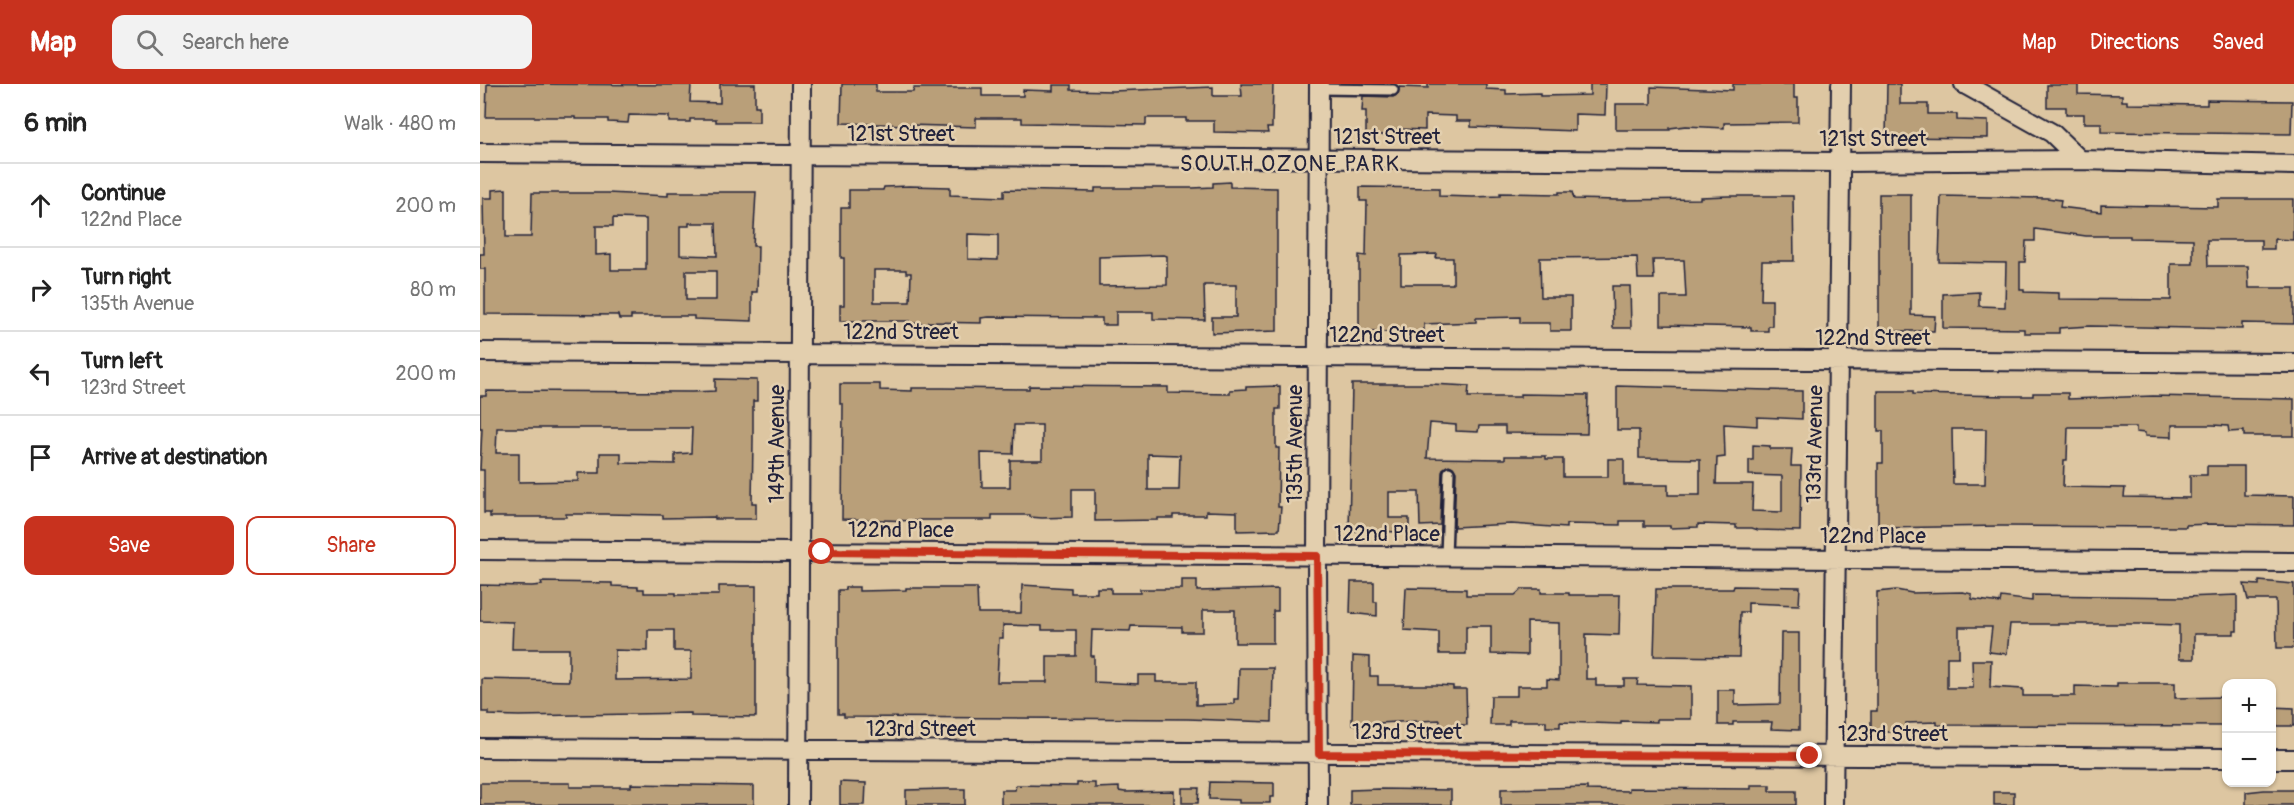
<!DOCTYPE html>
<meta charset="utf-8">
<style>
:root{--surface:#fff;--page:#f2f2f2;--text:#222;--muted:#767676;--line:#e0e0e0;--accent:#c8321e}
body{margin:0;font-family:Pangolin,sans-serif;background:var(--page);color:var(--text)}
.controls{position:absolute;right:18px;bottom:18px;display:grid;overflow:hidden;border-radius:12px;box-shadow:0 2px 4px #0004}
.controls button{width:54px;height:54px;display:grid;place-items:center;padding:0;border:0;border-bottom:2px solid var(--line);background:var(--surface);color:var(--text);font:30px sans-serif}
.stop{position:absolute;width:18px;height:18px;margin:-14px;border:4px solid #c8321e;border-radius:50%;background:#fff}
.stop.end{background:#c8321e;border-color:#fff;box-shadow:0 2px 6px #0008}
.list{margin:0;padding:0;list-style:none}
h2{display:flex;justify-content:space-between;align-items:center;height:78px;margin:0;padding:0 24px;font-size:26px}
h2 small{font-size:20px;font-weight:400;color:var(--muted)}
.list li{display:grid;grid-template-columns:39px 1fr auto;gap:18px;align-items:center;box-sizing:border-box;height:84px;padding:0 24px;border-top:2px solid var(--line)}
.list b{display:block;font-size:22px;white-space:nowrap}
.list p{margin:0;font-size:20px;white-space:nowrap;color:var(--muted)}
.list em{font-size:20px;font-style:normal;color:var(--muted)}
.actions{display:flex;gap:12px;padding:18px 24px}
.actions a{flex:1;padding:14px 0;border:2px solid var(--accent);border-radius:12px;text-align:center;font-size:21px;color:var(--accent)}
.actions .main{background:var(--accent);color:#fff}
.icon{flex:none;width:33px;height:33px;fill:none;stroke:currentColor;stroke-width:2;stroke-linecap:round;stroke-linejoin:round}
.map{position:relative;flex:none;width:1814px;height:721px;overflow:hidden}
header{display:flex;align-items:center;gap:36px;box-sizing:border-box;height:84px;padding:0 30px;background:var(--accent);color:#fff}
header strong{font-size:28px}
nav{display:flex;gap:33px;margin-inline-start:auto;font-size:21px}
.search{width:420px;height:54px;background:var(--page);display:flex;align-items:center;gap:15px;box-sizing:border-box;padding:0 21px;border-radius:12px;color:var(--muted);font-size:22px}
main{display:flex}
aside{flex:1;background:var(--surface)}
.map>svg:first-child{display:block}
</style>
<header>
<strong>Map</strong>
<div class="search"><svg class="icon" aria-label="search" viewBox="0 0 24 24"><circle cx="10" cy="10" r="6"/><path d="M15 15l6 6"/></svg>Search here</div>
<nav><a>Map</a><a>Directions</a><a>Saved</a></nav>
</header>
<main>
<aside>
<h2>6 min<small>Walk · 480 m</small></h2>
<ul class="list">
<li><svg class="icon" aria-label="ahead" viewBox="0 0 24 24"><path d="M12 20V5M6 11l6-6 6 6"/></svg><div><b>Continue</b><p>122nd Place</p></div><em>200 m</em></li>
<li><svg class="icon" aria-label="right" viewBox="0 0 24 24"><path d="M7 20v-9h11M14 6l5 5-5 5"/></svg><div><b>Turn right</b><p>135th Avenue</p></div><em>80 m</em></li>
<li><svg class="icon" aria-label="left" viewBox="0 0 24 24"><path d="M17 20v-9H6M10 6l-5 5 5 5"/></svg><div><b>Turn left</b><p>123rd Street</p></div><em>200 m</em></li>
<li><svg class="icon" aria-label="arrive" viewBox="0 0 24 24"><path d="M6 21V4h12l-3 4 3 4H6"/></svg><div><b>Arrive at destination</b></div></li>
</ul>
<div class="actions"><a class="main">Save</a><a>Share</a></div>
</aside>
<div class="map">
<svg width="1814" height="721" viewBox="0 0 1814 721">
<rect width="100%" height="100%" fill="#ddc6a1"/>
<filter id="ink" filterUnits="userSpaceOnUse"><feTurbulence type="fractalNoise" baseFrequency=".0167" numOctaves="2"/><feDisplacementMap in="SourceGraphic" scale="12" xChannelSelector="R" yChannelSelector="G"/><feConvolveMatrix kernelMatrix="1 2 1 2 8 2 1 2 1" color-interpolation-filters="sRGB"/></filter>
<g filter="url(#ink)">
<!-- building -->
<path fill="#b99f79" stroke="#22223b" stroke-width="1.5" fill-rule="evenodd" d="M7 0 211 1 210 18 240 19V0H275V22H279V38H236V35H210V38H189V32L149 31 148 39 128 38V35H95V33H6Z
M362 0H396V8H433L434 4H502V12H543V6L573 7V1H591V6L632 7 733 3V12H762L761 0H793L792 39V44H787L788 49 734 48V37H706V34H666V41L542 39V34H496V43L361 39Z
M948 0H1006V5L1026 6V10L1060 9V12L1110 11V0H1126L1125 31 1095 30V47L991 43V37H976V32L945 31V46L917 45V51H886V27H882L883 12 913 13 918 10 919 3 948 4Z
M1253 0H1314V14H1318V38L1244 39V44L1206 42 1190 44V46H1136V20H1171V3L1253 6Z
M1407 0H1420V20H1448V30H1477V36L1508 37V54L1406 53Z
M1567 1H1598V10L1642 11V17H1647V20L1727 21V16L1812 17 1811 50 1621 48V39H1604V30H1586V23H1567Z
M750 98V103L797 104V247L732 249V233H756V201H724L725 236 673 235V228H636V241H622V234H616L509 233 501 234V239L448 238 447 240 430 239V237H360V221H364V174H361V124H369V106H403L404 103 429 102 470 103V111L524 113V106L615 108V104H713L733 103V99ZM488 150 518 151V176L488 175ZM684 171 687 172V201L619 202V173ZM394 186H426V189H431L430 218H394Z
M880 103 959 104V112L993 113 1020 112V109L1079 110V108H1092L1094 115 1138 116 1220 115V113L1248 112H1313L1314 177H1282L1281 216H1292V242H1288V247H1271V243L1181 241V213H1206L1204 176H1173L1174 195H1158L1157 173 1060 174 1061 213H1091V247H1070V239H1040V233L996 234V238L944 240V251H928V248H879V171L886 172 887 117H880ZM957 170 956 174H973V200H921V171Z
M26 105V153H51L52 109H128L188 112V108H276L273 162H278L277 208H272V237L214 235V232H151V235H139L138 231 5 230V185H0V170H4L3 114H12V106ZM133 134 166 135V186H131V170L116 171V142H133ZM209 139H236L237 172 200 171V142H209ZM206 187H236V216H206Z
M1399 110H1431V231L1455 232 1454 247H1399Z
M1461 112 1567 114 1581 116 1580 123 1621 128V121L1738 123V115H1813V156L1794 155V165H1781V156H1727L1728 182H1768L1769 204H1814V240L1762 239V245L1610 242 1579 244V249H1544V245L1463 244V210L1499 208V222L1525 223 1526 179 1459 178ZM1555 145 1606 152H1650V154L1713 155V180H1691V216L1579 215V209L1544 208V206H1540V178H1545L1546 157H1555Z
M1132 202H1150L1151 244H1133Z
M235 295 277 296V317H273V357L272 419H276V435H235V433L183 434V431L126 430H86V433H10V429H4V386H0L2 344H0V312H6V307L212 308 235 307ZM17 344H212L211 369 195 370V380L141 379V369H120V389H98V397L39 398V369H16Z
M360 300H400V306L432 307V304H463L549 305V302L688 303V309L750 310V306L766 305V303L800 302V325H796V364H799L798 423H801L799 446 757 447V428L726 427V431H693V434H678V436L615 437V405H592V433L562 434 550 433V431H512V436H439V437L362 435 363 320H360ZM534 341H562V376H530V403H502L501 369 533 370ZM668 370 700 371 699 406H668Z
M872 300H951L989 302 988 313H1040V310L1108 311 1107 350 1025 349V342H999L998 348 976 347V341L950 339 947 374 1025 375V372H1066V375H1083V393H1128V375H1144V401H1188V411H1220V375L1159 374V346H1137V302L1322 307V335L1277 333V342L1244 340 1245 373 1237 374 1236 400H1273L1272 427 1302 428V392L1269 391V376H1273V361L1290 362V365H1312L1311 382H1321L1320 447 1278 446 1272 444H1256V441L1218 440V443L1190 444V442H1164V437H1140V441L1086 440V444L1031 440 974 443 976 388 973 383 969 381 964 384 962 388 960 441 940 442 939 408H909V434H929V448L869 447Z
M1398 307H1433V310L1526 312H1553V309H1588V315L1673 312 1814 315V352H1764V347L1749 348 1748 342 1733 341H1692V353L1665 352V349L1656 348V343H1588L1587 376H1584L1583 403 1645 404 1644 413 1710 414V391H1727V382H1764V411L1814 412V441L1730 440 1706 441V443L1520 442 1398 444V379H1403V347H1398ZM1472 345H1506L1505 400H1473Z
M702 496H717V507L798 505V527H793V559H755V526H723V548H702V543L651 542 650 547 612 546 611 572H614V598L658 600V591H676V598H716V621L754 620V615H758L759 584H793L792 638 708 635 364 633V630H358V506H365V503H379V507L426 506V504H497L498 529H541L542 501 591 504V509H617V504H631V509H660V505H702ZM523 541 562 542V546H596V572H567V598H517L519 554H523Z
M1779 497 1814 500V564H1797L1796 516H1768L1764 500 1779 501Z
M61 498 132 499V502L158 503V505H164V509H196V511H239V502H276V633L211 632V629L39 632 8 631V628H2V595L89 597V565H32L33 538 0 537V501L52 502 62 501ZM168 546H194V567H211V595L135 596V566L168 567Z
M871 498H894V518H897V532L870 529Z
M1254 502 1320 503 1319 521 1268 519V528H1260L1259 573 1174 572 1176 505H1253Z
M926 504 986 505V511H1035L1042 505H1061V509H1089V511H1140L1139 551 1106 550V595H1116V602H1144V595H1158L1157 601 1211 602V635H1177V638L1141 637V640L1080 638V643H1066V637H1029V641H1010L1011 612H1037V602H1067V595L1079 596V539L1047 538V571L1011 570V542H986V570H959V548L924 546Z
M1416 506 1432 509 1483 508 1492 510V515L1520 519 1521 513 1552 517V511L1705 513 1757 511V547H1754V550H1714V575H1699V541L1662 540H1530L1527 570 1509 568 1512 543H1479V573H1467V604H1493L1492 576H1511L1510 603 1543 605V612H1595V602L1637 603V599H1695V614L1746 613V642L1457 641V638L1426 639V648H1391V627H1397V508Z
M1301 549H1319V646L1291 645 1292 638H1253V641H1238V606H1255V621L1300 620Z
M873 572 890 573V592H898V601H956L973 602V605H986L987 641H974V648H959L960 636 898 639V641H872Z
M1791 623 1814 624V642H1791Z
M360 698 386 699 385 721H360Z
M730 698 794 699V713H790V719H759V716L729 715Z
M0 699H90V703H151V700L274 702V721H0Z
M597 699H615V704L639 703V707L645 708 694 707V721H521V706H535L536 701 597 702Z
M1271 701H1290V707H1316V721H1021V705L1107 703V706L1149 707V704L1271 705Z
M702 704H719L718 719H702Z
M465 705H485V721H426V706Z
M899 705 971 706V721H870V706Z
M1784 706H1814V721H1766V708Z
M1514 708H1534V721H1514Z"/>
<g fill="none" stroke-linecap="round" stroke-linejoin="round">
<!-- lane casing -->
<g stroke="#22223b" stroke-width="14">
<path id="lane" d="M839 5 913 6
M966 472 969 388"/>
</g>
<!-- street casing -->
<g stroke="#22223b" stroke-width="22">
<path id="street" d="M1484 0 1572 49 1600 76
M0 69 1360 78 1600 76 1814 81
M0 268 1814 279
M0 466 1814 478
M0 664 1746 674
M1792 675H1814
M318 721 321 0
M838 721 837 472 839 0
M1353 721 1361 0"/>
</g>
<!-- lane -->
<use href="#lane" stroke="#e3cfae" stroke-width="9"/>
<!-- street -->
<use href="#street" stroke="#e3cfae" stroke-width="18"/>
</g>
</g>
<g fill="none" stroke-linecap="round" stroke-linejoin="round" filter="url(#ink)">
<!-- route -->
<path stroke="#c8321e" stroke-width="8" d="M342 468 837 472 839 670 1330 672"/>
</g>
<g text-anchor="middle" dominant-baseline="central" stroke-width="5" stroke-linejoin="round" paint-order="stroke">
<!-- street labels -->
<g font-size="21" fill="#22223b" stroke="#e3cfae">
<text x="421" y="50">121st Street</text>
<text x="907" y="53">121st Street</text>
<text x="1393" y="55">121st Street</text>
<text x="421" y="248">122nd Street</text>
<text x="907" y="251">122nd Street</text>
<text x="1393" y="254">122nd Street</text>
<text transform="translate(297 360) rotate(-90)">149th Avenue</text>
<text transform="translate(815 360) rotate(-90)">135th Avenue</text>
<text transform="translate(1335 360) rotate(-89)">133rd Avenue</text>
<text x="421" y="446">122nd Place</text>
<text x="907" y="450">122nd Place</text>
<text x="1393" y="452">122nd Place</text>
<text x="441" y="645">123rd Street</text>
<text x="927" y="648">123rd Street</text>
<text x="1413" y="650">123rd Street</text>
</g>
<!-- neighbourhood labels -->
<g font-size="22" letter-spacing="1.5" fill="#22223b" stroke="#e3cfae">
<text x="810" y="80">SOUTH OZONE PARK</text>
</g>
</g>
</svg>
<div class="controls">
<button>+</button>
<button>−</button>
</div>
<div class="stop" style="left:342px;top:468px"></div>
<div class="stop end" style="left:1330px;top:672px"></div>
</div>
</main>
